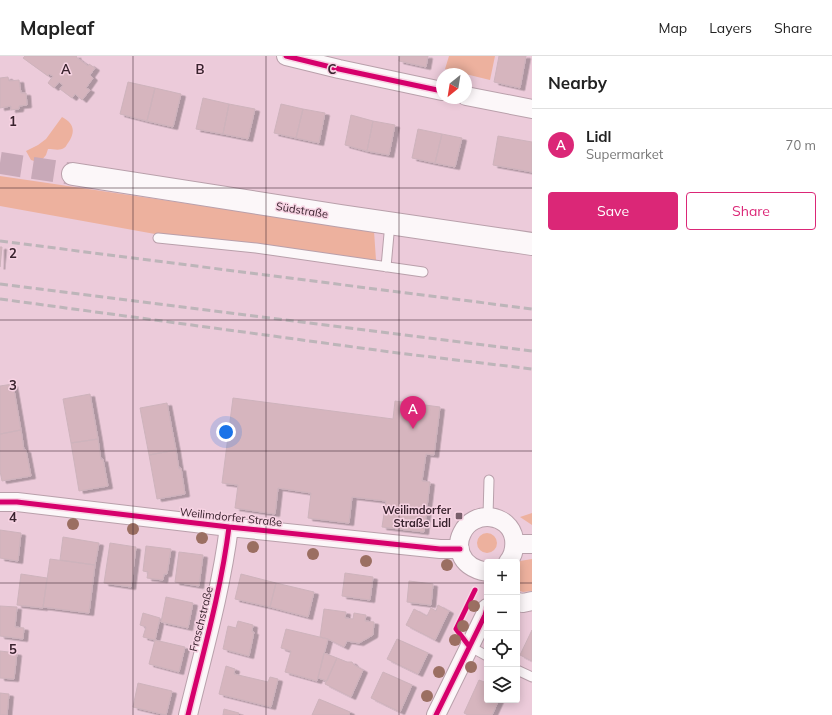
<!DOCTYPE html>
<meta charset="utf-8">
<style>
:root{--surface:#fff;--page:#f6f6f6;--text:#222;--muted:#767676;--line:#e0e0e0;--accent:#db2777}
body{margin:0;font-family:Mulish,sans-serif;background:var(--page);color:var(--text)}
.controls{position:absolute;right:12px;bottom:12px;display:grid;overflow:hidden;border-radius:4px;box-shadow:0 2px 10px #0003}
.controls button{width:36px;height:36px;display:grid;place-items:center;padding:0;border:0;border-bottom:1px solid var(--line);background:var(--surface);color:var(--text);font:20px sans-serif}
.compass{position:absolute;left:436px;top:12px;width:36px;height:36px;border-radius:50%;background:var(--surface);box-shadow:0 2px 10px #0003;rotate:210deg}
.you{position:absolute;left:226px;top:376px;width:14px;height:14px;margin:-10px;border:3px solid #fff;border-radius:50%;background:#1a73e8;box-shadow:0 0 0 6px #1a73e833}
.badge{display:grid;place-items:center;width:26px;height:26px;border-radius:50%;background:var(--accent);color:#fff;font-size:13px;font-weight:700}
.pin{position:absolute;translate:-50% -33px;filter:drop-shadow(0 1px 2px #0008)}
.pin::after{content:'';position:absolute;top:21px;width:14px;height:12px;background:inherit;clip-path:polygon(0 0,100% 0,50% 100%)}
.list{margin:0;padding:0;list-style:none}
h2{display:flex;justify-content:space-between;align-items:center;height:52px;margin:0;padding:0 16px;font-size:17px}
h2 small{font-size:13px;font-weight:400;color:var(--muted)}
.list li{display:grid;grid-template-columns:26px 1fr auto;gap:12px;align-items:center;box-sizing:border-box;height:72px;padding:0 16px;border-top:1px solid var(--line)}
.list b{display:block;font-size:15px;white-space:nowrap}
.list p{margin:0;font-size:13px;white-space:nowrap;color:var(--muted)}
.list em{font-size:13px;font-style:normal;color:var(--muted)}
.actions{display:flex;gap:8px;padding:12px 16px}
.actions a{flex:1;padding:9px 0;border:1px solid var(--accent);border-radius:4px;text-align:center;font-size:14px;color:var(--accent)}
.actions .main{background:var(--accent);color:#fff}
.icon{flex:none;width:22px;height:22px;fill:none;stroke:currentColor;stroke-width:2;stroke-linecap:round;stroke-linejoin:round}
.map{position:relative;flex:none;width:532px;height:659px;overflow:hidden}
header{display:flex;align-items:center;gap:24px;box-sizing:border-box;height:56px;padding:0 20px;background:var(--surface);border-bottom:1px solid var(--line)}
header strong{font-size:19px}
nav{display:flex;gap:22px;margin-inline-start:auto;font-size:14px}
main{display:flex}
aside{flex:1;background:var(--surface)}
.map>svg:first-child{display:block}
</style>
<header>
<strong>Mapleaf</strong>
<nav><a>Map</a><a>Layers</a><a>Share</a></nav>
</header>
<main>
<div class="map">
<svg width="532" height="659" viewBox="0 0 532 659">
<defs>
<filter id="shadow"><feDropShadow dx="4.5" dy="2.5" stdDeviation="0" flood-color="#0004"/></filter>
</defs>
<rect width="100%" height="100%" fill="#eccbda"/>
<!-- green -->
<path fill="#edb19e" d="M449 0H495L490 24 445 13Z
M62 61C74 67 76 76 68 87 67 88 66 91 64 92 60 95 53 93 48 93L46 99 41 105 37 106 31 104 26 95 38 89 46 83Z
M0 120 374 175 376 204 155 178 0 150Z
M532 457V469L520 461Z
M477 487a10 10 0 1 1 20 0a10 10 0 1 1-20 0Z
M532 503V535L523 536 517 534V508L520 505Z"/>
<!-- building -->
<path fill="#d6b5be" stroke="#ceb3bc" filter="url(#shadow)" d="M25 0H77L76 1 88 10 89 8 95 12 90 19 93 22 86 32 90 34 82 44 75 38 72 42 60 33 63 29 59 26 54 32 48 27 53 20 49 18 48 20 23 2Z
M400 0H428L426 11 399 5Z
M499 0H526L520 32 494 26Z
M8 21 9 25 19 24 21 37H26L27 49 19 50V53L11 54V50L0 52V22Z
M128 26 155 32 147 65 120 58Z
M155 32 181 38 173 71 147 65Z
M203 42 229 48 223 78 196 73Z
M229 48 255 53 248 83 223 78Z
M281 48 303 53 296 82 274 77Z
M303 53 325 57 319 87 296 82Z
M351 59 373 65 367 95 345 89Z
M373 65 395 69 389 99 367 95Z
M418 73 442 78 435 107 412 102Z
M442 78 462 82 455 111 435 107Z
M498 80 532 86V116L493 109Z
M0 191H2L0 211Z
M13 328 21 374 0 378V330Z
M90 338 98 383 71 387 63 343Z
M233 342 393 363 395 345 440 351 434 399 426 398 422 425 430 426 424 476 382 471 386 445 352 441 349 467 308 462 311 437 278 432 275 458 235 452 238 429 222 427Z
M167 347 176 394 149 399 140 352Z
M21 374 24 394H26L31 420 2 425 0 415V378Z
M98 383 101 404 103 403 108 430 79 435 71 387Z
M176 394 179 413 181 412 185 438 157 443 149 399Z
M0 474 21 477 18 505 0 502Z
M63 481 99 487 95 509 60 504Z
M110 487 136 491 131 531 104 527Z
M146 490 171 493 167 518H164L163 524 147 522 148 516 143 515Z
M179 496 203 499 199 530 175 526Z
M50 503 95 509 89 557 43 551Z
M345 517 373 521 370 544 342 540Z
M21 518 47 522 43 552 17 549Z
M241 518 276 527 270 551 235 543Z
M409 525 433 528 431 549 407 546Z
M276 527 314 536 308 561 270 551Z
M166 541 193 547 188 572 161 566Z
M438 549 449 555 435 584 406 569 414 553 427 560 431 552 436 555Z
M0 550 17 551 15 571 24 572 23 583 0 580Z
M324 553 346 556 345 562 353 563 354 557 366 559 365 565 374 566 373 579 359 587 347 585 344 591 328 583 320 581Z
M143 557 160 562 155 584 143 581 146 571 140 569Z
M238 565 253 569 252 576H254L249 600 223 593 228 570 236 572Z
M286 573 328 583 317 625 285 616 291 595 281 592Z
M532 574V605L520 599Z
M397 583 428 597 418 618 387 603Z
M155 584 185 591 179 616 149 608Z
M0 595 17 597 14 623 0 622Z
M324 597 337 602 327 625 318 622Z
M337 602 347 606H352L354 609 363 614 351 641 325 628Z
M226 610 235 613 234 618 268 626 270 621 278 623 271 651 219 638Z
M383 616 412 629 400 656 371 642Z
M479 624 487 627V644H499L492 659H468L464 657Z
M138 627 172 635 166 659 133 651Z
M0 637 9 638 7 659H0Z
M319 643 350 656 349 659H312Z
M224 653 239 657 238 659H223Z"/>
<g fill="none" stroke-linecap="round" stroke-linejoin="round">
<!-- secondary-tunnel -->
<path stroke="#c8a9b8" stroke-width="22" stroke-dasharray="22 11" stroke-linecap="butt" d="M0 107 73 118"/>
<!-- lane casing -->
<g stroke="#b9a0ab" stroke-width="11">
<path id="lane" d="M158 182 256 192 423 216
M386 211 390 167
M488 460 489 424
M469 590 487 600
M517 614 532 621"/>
</g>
<!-- street casing -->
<g stroke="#b9a0ab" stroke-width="20">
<path id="street" d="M286 0 339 13 442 35
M466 40 532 53
M0 446H17L229 471 440 493H460
M515 488H532
M487 516C476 514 465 509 461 498 458 491 459 483 462 477 473 453 510 457 514 483 515 491 513 500 508 506
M517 546 523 547 532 545
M188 659C203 597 221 535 229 471
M436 659 485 559 487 552"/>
</g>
<!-- secondary casing -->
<g stroke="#b9a0ab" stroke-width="24">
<path id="secondary" d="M73 118 341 160 532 188"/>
</g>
<!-- lane -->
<use href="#lane" stroke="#fcf7f9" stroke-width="9"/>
<!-- street -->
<use href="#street" stroke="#fcf7f9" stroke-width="18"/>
<!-- secondary -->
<use href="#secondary" stroke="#fcf7f9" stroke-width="22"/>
<!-- rail -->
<path stroke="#bdb5b9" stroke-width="3" stroke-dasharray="8 4" stroke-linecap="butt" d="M0 185 532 253
M0 228 532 295
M0 243 398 297 532 313"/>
<!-- cycleway casing -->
<g stroke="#f7d3e3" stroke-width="8">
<path id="cycleway" d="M286 0 339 13 442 35
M0 446H17L229 471 440 493H460
M469 590 456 573 475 534
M188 659C203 597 221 535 229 471
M436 659 485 559 487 552"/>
</g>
<!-- cycleway -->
<use href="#cycleway" stroke="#d6006c" stroke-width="5"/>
</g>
<!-- trees -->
<g fill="#9b6f62">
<circle cx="73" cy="468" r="6"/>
<circle cx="133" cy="473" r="6"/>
<circle cx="202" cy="482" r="6"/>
<circle cx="253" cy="491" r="6"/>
<circle cx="313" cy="498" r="6"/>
<circle cx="366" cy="505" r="6"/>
<circle cx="447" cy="509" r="6"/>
<circle cx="474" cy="550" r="6"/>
<circle cx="463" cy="570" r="6"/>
<circle cx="455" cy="584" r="6"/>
<circle cx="471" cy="611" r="6"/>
<circle cx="439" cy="616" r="6"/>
<circle cx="427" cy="640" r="6"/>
</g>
<!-- grid -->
<path fill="none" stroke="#39232e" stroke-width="1" stroke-opacity="0.55" d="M133 0V659M266 0V659M399 0V659M0 132H532M0 264H532M0 395H532M0 527H487M517 527H532"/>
<!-- markers -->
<rect fill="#785e6a" stroke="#f7d3e3" stroke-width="1.5" x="455" y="456" width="8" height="8" rx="2"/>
<g text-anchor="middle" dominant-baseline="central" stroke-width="3" stroke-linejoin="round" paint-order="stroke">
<!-- street labels -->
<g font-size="11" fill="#39232e" stroke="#f7d3e3">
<text transform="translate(302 154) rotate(9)">Südstraße</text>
<text transform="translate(231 461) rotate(6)">Weilimdorfer Straße</text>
<text transform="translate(201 563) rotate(-76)">Fraschstraße</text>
</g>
<!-- poi labels -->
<g font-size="11" font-weight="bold" fill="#39232e" stroke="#f7d3e3" text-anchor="end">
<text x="451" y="454">Weilimdorfer<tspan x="451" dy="13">Straße Lidl</tspan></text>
</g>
</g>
<g font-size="13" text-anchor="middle" font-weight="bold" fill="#39232e" stroke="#f7d3e3" stroke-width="3" stroke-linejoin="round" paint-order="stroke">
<text x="66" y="18">A</text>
<text x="200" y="18">B</text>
<text x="332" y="18">C</text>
<text x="13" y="70">1</text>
<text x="13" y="202">2</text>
<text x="13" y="334">3</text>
<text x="13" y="466">4</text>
<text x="13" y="598">5</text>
</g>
</svg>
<div class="controls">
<button>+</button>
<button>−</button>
<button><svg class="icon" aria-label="locate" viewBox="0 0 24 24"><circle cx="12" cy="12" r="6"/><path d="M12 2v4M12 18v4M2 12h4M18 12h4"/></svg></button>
<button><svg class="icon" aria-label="layers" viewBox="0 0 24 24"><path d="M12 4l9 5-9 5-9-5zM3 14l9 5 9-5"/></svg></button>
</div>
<svg class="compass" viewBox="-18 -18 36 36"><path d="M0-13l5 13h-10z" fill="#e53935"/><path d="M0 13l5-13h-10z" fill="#767676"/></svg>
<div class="you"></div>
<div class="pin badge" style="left:413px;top:373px">A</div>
</div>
<aside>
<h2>Nearby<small></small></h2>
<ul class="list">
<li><span class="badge">A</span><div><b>Lidl</b><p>Supermarket</p></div><em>70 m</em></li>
</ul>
<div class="actions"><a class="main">Save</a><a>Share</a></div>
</aside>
</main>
